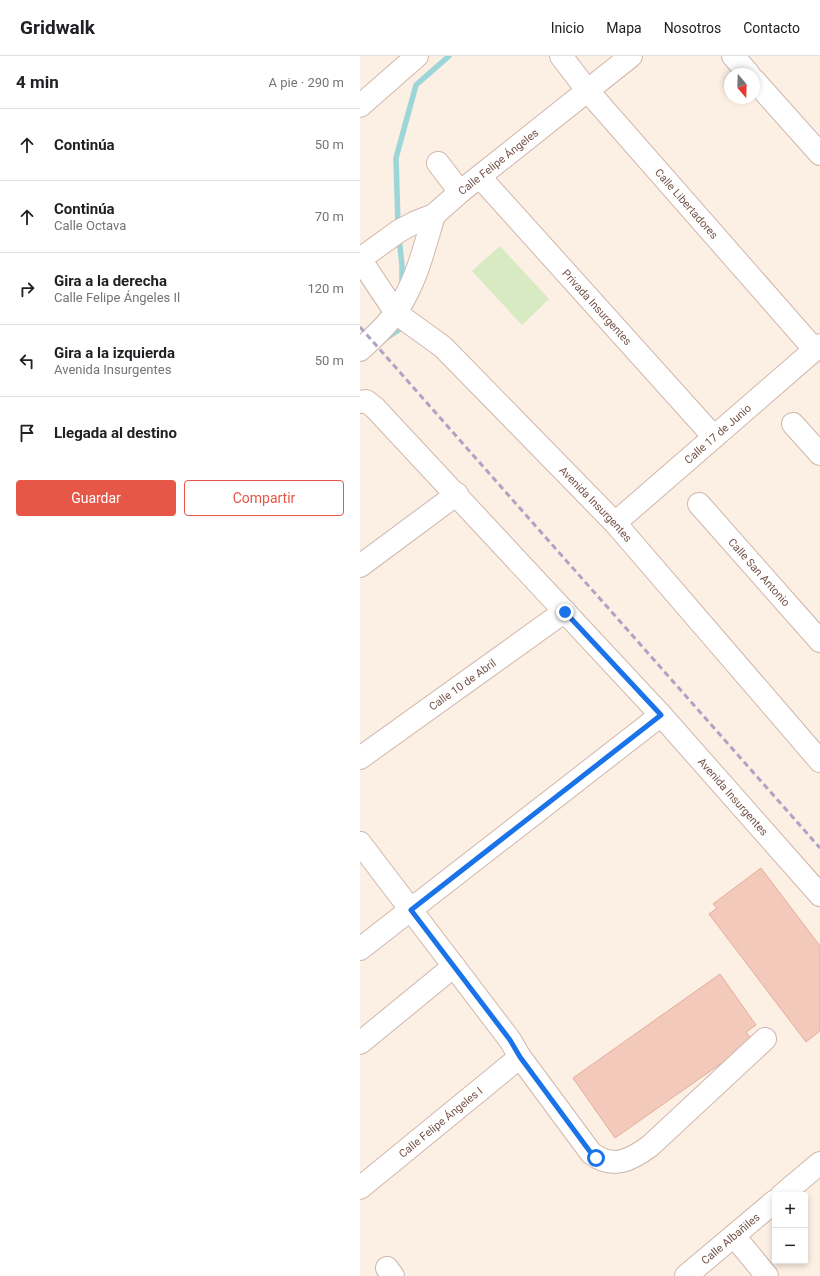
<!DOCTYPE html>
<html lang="es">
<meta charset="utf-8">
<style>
:root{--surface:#fff;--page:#f2f2f2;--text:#202124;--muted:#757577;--line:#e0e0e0;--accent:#e75747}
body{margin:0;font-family:Roboto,sans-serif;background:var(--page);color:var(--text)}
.controls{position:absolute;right:12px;bottom:12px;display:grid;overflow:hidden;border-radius:4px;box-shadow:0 2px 6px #0003}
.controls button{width:36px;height:36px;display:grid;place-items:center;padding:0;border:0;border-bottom:1px solid var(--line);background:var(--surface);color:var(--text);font:20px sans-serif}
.compass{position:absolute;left:364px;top:12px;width:36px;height:36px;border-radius:50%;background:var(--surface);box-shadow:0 2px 6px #0003;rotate:161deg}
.stop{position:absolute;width:12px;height:12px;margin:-9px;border:3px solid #1a73e8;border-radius:50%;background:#fff}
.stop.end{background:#1a73e8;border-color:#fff;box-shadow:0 1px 4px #0008}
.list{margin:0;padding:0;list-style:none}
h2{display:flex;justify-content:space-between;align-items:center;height:52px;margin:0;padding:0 16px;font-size:17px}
h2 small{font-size:13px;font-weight:400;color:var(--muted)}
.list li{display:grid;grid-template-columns:26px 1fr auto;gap:12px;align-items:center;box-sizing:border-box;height:72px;padding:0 16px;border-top:1px solid var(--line)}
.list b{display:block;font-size:15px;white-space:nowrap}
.list p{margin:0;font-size:13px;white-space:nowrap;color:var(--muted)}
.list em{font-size:13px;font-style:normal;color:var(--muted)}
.actions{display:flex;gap:8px;padding:12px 16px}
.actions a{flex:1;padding:9px 0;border:1px solid var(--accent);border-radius:4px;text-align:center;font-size:14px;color:var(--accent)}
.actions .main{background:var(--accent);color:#fff}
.icon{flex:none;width:22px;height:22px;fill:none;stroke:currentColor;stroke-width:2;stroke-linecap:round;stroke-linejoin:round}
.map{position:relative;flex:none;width:460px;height:1220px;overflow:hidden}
header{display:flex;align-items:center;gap:24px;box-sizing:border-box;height:56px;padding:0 20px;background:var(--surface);border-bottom:1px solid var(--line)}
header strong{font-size:19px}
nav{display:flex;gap:22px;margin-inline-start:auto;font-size:14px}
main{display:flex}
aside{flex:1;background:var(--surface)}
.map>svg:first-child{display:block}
</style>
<header>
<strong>Gridwalk</strong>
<nav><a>Inicio</a><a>Mapa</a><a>Nosotros</a><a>Contacto</a></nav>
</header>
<main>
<aside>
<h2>4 min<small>A pie · 290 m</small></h2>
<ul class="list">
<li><svg class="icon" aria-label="ahead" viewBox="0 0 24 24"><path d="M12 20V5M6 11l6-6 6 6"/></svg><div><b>Continúa</b></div><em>50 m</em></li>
<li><svg class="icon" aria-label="ahead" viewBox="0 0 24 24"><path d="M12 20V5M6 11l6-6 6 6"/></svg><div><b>Continúa</b><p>Calle Octava</p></div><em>70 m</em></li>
<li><svg class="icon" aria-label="right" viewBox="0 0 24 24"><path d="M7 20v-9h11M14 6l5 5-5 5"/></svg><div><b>Gira a la derecha</b><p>Calle Felipe Ángeles Il</p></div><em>120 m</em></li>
<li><svg class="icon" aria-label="left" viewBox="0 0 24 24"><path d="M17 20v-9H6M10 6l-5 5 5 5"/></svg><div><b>Gira a la izquierda</b><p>Avenida Insurgentes</p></div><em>50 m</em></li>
<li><svg class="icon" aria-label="arrive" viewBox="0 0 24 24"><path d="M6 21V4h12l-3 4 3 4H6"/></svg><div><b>Llegada al destino</b></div></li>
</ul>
<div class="actions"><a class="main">Guardar</a><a>Compartir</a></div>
</aside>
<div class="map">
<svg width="460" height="1220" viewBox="0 0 460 1220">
<rect width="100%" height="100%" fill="#fcefe3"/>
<!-- green -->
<path fill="#d7eac1" d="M140 190 189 243 162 269 112 215Z"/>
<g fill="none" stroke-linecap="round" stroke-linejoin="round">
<!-- stream -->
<path stroke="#9dd6d8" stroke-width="5.5" d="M38 170 36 102 56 29 89 0
M39 182 42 209V229
M25 283 40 273 41 268"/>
</g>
<!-- building -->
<path fill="#f2c9ba" stroke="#e4ae9a" d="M401 812 460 890V975L446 986 349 858 357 852 353 848Z
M360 918 396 969 386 976 393 985 255 1082 213 1022Z"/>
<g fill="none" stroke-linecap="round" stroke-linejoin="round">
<!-- minor casing -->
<g stroke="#d0b7ac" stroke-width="24">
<g id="minor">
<path id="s1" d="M201 0 227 34 455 294"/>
<path d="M373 0 389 18"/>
<path d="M394 24 460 98"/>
<path d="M0 50 57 0"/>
<path d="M78 107 100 136"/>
<path id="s2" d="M120 121 354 381"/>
<path id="s3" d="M0 203 36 257 83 291 255 467 460 705"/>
<path id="s4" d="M0 203 39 175 54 167 74 159 100 136 271 0"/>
<path d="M0 294C13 282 26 271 36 256 56 227 64 193 74 159"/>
<path id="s5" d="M0 346 6 345 15 352 301 659 460 839"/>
<path d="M433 368 460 398"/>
<path id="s6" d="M339 448 460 585"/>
<path id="s7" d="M255 467 460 289"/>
<path d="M0 510 97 438"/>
<path id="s8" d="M0 702 205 555"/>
<path d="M0 787 150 984 160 1001 231 1097C253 1114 271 1104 290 1090L405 983"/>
<path d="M0 893 301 659"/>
<path d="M0 987 94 910"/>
<path id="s9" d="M0 1132 160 1001"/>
<path d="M422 1139 460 1107"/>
<path d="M374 1180 407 1220"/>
<path d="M27 1212 33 1220"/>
<path id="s10" d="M326 1220 415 1145"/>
</g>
</g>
<!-- minor -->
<use href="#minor" stroke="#fff" stroke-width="22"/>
<!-- rail -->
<path stroke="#b0a1c5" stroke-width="3" stroke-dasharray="6 4" stroke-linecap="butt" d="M0 271 460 792"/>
</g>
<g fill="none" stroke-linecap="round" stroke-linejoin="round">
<!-- route -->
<path stroke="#1a73e8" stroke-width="5" d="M205 556 301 659 51 854 150 984 160 1001 231 1097 236 1102"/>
</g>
<g text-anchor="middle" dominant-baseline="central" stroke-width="4" stroke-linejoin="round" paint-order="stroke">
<!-- street labels -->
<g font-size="11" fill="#745349" stroke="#fff4e9">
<text stroke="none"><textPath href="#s4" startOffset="170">Calle Felipe Ángeles</textPath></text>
<text stroke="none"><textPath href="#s1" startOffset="194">Calle Libertadores</textPath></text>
<text stroke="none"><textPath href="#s2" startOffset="175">Privada Insurgentes</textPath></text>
<text stroke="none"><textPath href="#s7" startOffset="136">Calle 17 de Junio</textPath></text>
<text stroke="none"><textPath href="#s3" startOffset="342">Avenida Insurgentes</textPath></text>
<text stroke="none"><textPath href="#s6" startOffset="91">Calle San Antonio</textPath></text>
<text stroke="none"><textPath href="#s8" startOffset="126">Calle 10 de Abril</textPath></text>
<text stroke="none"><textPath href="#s5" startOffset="546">Avenida Insurgentes</textPath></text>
<text stroke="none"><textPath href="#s9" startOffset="104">Calle Felipe Ángeles I</textPath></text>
<text stroke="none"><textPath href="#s10" startOffset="58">Calle Albañiles</textPath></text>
</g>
</g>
</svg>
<div class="controls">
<button>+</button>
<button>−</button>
</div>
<svg class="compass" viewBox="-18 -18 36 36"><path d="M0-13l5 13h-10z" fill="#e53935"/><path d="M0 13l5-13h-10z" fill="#757577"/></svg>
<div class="stop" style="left:236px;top:1102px"></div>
<div class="stop end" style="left:205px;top:556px"></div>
</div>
</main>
